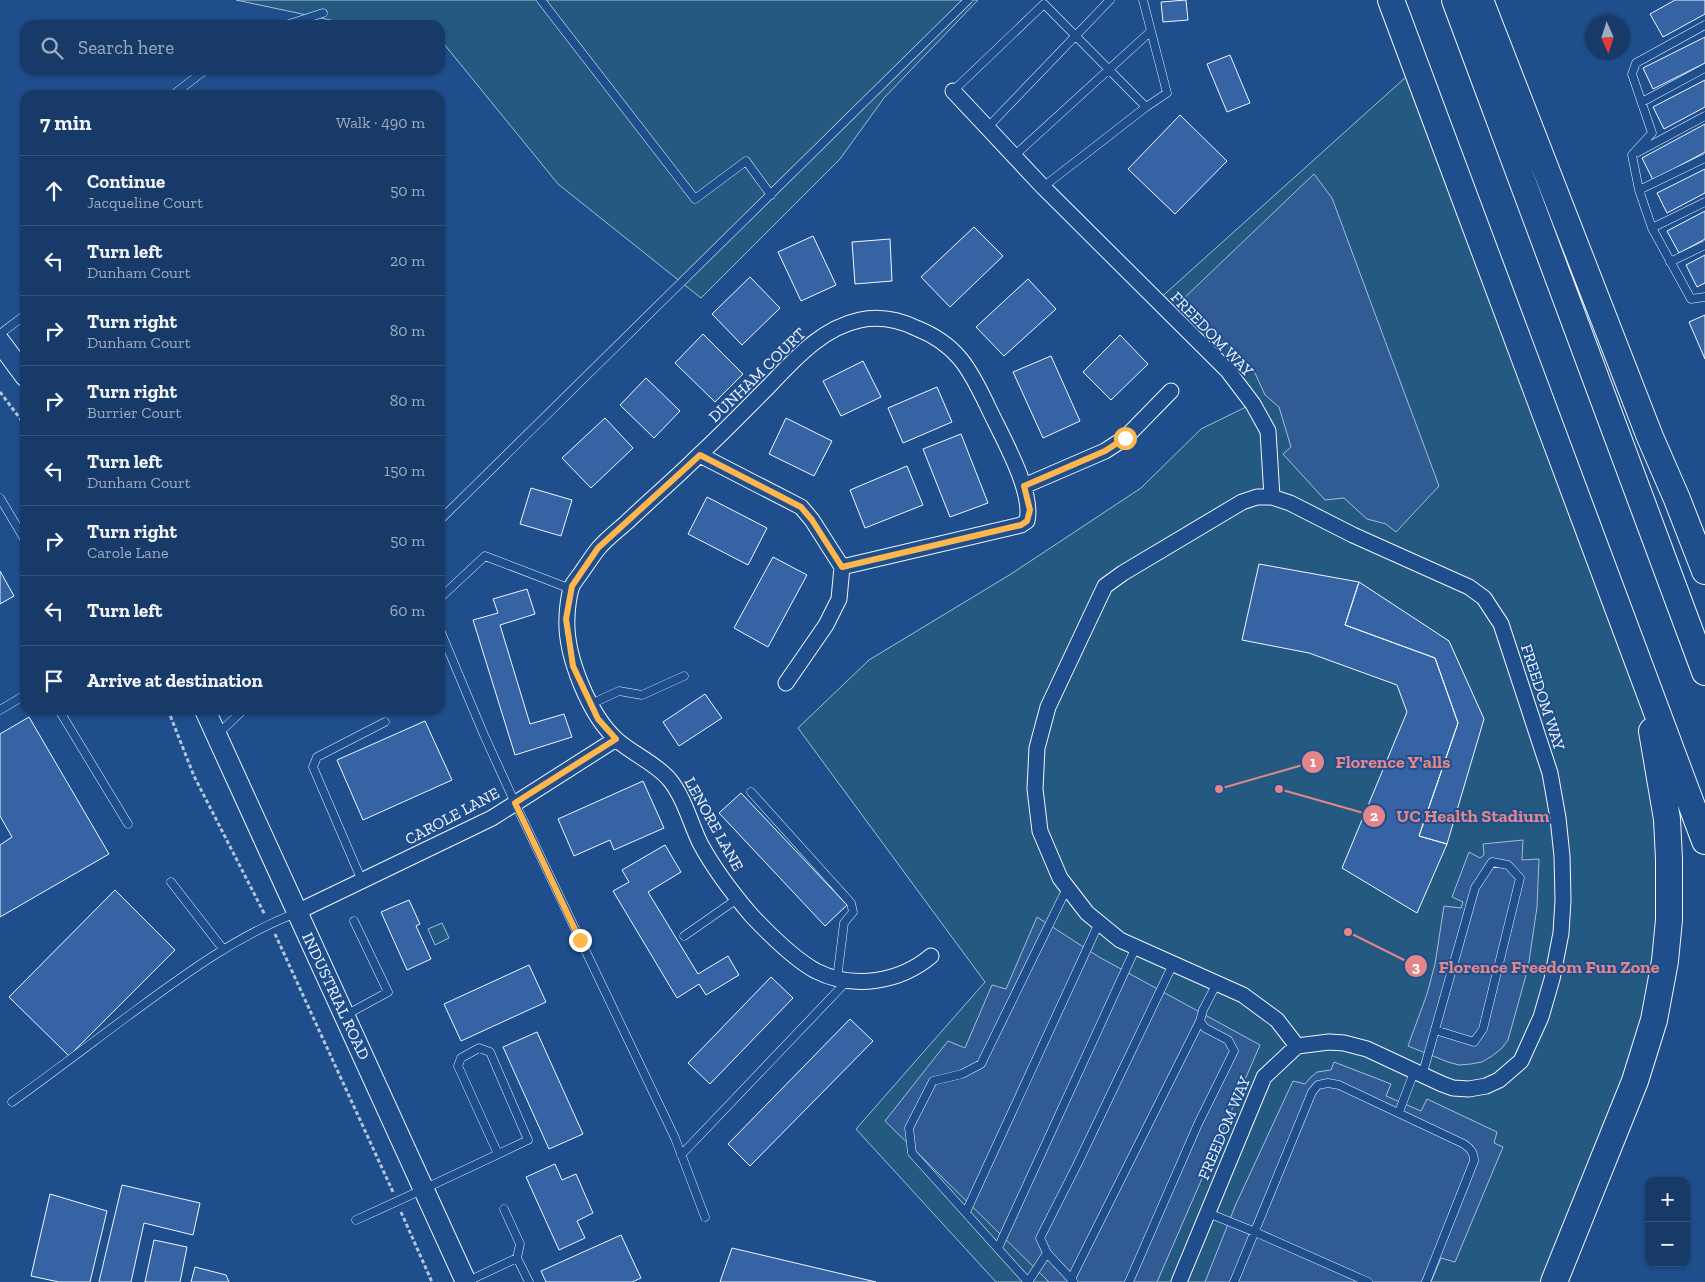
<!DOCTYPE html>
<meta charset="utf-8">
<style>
:root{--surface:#173a69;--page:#20416f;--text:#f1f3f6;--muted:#9eadc0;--line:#36547d}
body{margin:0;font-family:"Zilla Slab",serif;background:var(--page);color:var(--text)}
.controls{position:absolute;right:15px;bottom:15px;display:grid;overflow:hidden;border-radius:10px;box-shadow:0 1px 4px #0004}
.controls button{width:45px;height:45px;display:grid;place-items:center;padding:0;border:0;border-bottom:1px solid var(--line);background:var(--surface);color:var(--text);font:25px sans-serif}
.compass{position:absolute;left:1585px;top:15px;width:45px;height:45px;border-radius:50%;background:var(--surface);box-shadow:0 1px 4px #0004;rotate:177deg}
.stop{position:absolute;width:15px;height:15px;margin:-11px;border:4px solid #ffb74d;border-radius:50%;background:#fff}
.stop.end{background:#ffb74d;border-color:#fff;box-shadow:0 1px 5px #0008}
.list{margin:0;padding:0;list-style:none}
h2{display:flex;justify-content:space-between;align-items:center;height:65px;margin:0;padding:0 20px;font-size:21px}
h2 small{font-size:16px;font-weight:400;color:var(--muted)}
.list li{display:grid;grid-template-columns:32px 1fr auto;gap:15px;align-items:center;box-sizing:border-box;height:70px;padding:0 20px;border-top:1px solid var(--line)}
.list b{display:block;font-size:19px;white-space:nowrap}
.list p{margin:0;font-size:16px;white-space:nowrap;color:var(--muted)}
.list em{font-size:16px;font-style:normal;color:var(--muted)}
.icon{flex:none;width:28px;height:28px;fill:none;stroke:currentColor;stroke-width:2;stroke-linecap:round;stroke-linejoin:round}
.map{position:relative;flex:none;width:1705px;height:1282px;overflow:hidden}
.search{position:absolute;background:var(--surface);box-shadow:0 1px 4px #0004;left:20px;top:20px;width:425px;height:55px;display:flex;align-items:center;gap:12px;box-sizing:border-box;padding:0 18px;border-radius:15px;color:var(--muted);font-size:19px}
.panel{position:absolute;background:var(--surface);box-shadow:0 1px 4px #0004;left:20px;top:90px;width:425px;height:625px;border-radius:15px}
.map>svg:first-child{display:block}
</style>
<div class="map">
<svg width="1705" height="1282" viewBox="0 0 1705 1282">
<rect width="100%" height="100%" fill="#1f4e8c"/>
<!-- green -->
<path fill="#245a82" stroke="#a8bbd7" d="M236 0H978L884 98 840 159 701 298 558 184 444 44 440 43V25H354Z
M1416 68 1642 671 1665 961 1554 1282H996L856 1129 985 982 798 728 869 660 1011 574 1141 488 1201 429 1252 404 1157 301Z
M442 923 449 938 435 945 428 929Z"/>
<!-- parking -->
<path fill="#305b95" stroke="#a8bbd7" d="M1314 174 1332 198 1439 486 1396 532 1386 524 1367 519 1344 498 1325 500 1283 454 1291 447 1279 407 1265 395 1255 373 1181 301Z
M1523 840 1522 860 1539 859 1537 907 1528 968 1508 1040 1502 1048 1492 1056 1482 1062 1471 1064 1459 1065 1448 1062 1408 1046 1427 994 1435 964 1444 906 1461 908 1463 902 1452 897 1469 852 1480 858 1484 855 1483 844Z
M1037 917 1099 957 1260 1045 1157 1282H1049L885 1121 948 1041 965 1048 992 985 1006 989Z
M1334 1062 1391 1084 1386 1096 1421 1111 1427 1099 1497 1132 1494 1143 1503 1147 1455 1262 1441 1258 1431 1282H1205L1236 1204 1293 1081 1305 1084 1310 1078 1317 1072 1331 1070Z"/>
<!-- building -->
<path fill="#3563a3" stroke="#f2f6ff" d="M1186 0 1188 20 1163 22 1161 2Z
M1675 0H1705V14L1663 37 1650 14Z
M1705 37V63L1653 89 1643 68Z
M1230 55 1250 103 1227 112 1207 64Z
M1705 80V107L1664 129 1653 107Z
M1180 115 1227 161 1175 214 1128 169Z
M1705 124V152L1653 180 1642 158Z
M1705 169V193L1667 213 1657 193Z
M1705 211V239L1679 253 1667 231Z
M974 227 1003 256 950 307 921 277Z
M813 236 836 285 801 301 778 252Z
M890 239 892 281 855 284 852 242Z
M1705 255V283L1697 287 1686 265Z
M750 277 780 308 742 345 712 314Z
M1028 279 1056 309 1004 356 976 327Z
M1705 315V359L1689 322Z
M703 334 743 374 715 402 675 363Z
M1120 335 1148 364 1111 400 1083 372Z
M1051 356 1080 421 1043 438 1013 372Z
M863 361 881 397 841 416 823 381Z
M646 378 680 411 654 438 620 405Z
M937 387 952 422 903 443 888 408Z
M605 418 633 448 591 488 562 458Z
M786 418 832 441 814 476 769 454Z
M961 434 988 503 950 517 923 449Z
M907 466 923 505 865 528 850 490Z
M531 488 572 500 561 536 520 524Z
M707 497 767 528 748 565 688 534Z
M773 557 807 575 768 647 734 628Z
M1259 564 1359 582 1345 625 1435 658 1458 723 1419 836 1447 844 1417 913 1342 868 1407 712 1397 685 1309 653 1242 640Z
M0 571 14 596 0 604Z
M1359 582 1449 641 1484 719 1447 844 1419 836 1458 723 1435 658 1345 625Z
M527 589 535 614 500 625 530 724 564 714 572 737 515 755 473 620 498 613 493 599Z
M705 694 722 718 679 746 663 722Z
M29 717 109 854 0 917V845L12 837 0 816V734Z
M425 721 452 780 363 820 337 760Z
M643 781 664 828 614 850 610 840 574 856 558 819Z
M741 793 847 905 825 926 719 813Z
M665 845 681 872 648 892 698 974 728 956 739 975 706 995 699 984 677 998 613 891 629 882 622 870Z
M115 890 175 950 69 1056 9 997Z
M409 900 420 924 416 926 431 959 407 970 381 912Z
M529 965 546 1002 461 1041 444 1004Z
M771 977 793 998 710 1084 688 1063Z
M850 1019 873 1041 750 1166 728 1144Z
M537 1032 583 1134 549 1149 503 1047Z
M555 1164 562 1180 576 1174 593 1213 577 1221 585 1238 559 1250 526 1177Z
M122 1185 200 1203 193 1235 144 1223 131 1282H99Z
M50 1194 107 1211 90 1282H59L31 1276Z
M621 1235 641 1278 632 1282H546L541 1271Z
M154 1240 187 1247 180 1282H145Z
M732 1248 876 1282H720Z
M195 1267 226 1275 229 1282H191Z"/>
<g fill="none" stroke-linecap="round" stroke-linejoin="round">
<!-- service casing -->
<g stroke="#f2f6ff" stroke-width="9">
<path id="service" d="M541 0 695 199 746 161 771 195
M1143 0 1167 93 1146 107
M286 25 323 13
M1705 25 1636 63 1632 74 1652 133 1632 155 1639 190 1652 228 1691 299 1705 297
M953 91 1044 4 1146 107 1043 187
M173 95 205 70
M1642 102 1705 68
M987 128 1110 0
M1638 152 1705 116
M1014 156 1151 31
M1639 190 1705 158
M1652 228 1705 202
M1670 262 1705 245
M0 334 25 315
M0 498 25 540
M440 520 968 0
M440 598 485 556 571 589
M440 630 484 735 515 803 675 1138 705 1217
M591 704 619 691 642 695 684 676
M0 710 25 695
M59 710 128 824
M218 734 243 710
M751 792 851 903 853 912 844 923 837 979
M362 881 313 767 317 757 385 722
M171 882 223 949
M1067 888 981 1064 962 1074 933 1081 909 1128 912 1153 1028 1282 1047 1253 1040 1238 1077 1165 1173 964
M684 936 737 899
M346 1015 388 992 354 921
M1422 1076 1475 888 1492 862 1508 865 1520 878 1483 1029 1474 1042 1435 1030
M12 1102C51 1074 89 1045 128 1016 181 977 234 937 296 913
M1399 1112 1414 1072
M681 1155 847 981
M966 1212 1099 923
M1208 1213 1255 1232 1368 1282
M356 1220C414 1194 471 1167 528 1140L490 1052 479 1048 461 1058 458 1066 498 1154
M998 1248 1136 947
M1047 1253 1073 1281
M517 1258 529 1282
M1071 1279 1200 1021
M466 1282 517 1258 520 1244 504 1209
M1129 1282 1198 1124 1234 1051 1228 1040 1205 1028 1200 1021 1203 1010 1217 983
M1234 1282 1312 1092 1318 1085 1328 1083 1339 1085 1464 1144C1471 1149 1474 1153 1474 1161L1426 1282"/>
</g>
<!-- minor casing -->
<g stroke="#f2f6ff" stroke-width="17">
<path id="minor" d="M953 91 1043 187 1228 371 1253 404 1268 431 1272 497 1290 503 1353 535 1469 587 1484 598 1501 624 1550 773 1558 818 1562 856 1563 900 1561 933 1552 979 1541 1017 1521 1061 1499 1080 1486 1086 1469 1089 1453 1088 1442 1084 1367 1049 1344 1043 1329 1042 1297 1046 1264 1077 1179 1282
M700 455 801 507 812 520 842 567
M1024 486 1105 451 1125 438 1171 391
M1272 497H1257L1242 502 1123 573 1105 586 1048 707 1037 748 1035 789 1040 831 1060 878 1087 913 1120 940 1243 995 1277 1020 1297 1046
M842 567 1021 525 1027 521C1034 491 1001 435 988 407 970 369 957 344 916 328 899 320 879 316 860 320 821 328 793 361 767 388 744 411 722 434 698 456 675 479 650 500 627 522 617 531 606 539 598 549 593 555 588 563 583 570 580 575 575 580 572 586 569 594 567 609 567 618 565 655 589 715 617 740 633 754 655 763 669 779 684 797 690 822 700 843 714 869 733 894 752 916 770 935 794 959 816 971 854 990 900 982 931 956
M786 683 826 625 839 599 842 567
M297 912 492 818 616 739"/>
</g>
<!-- secondary casing -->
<g stroke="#f2f6ff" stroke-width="22">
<path id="secondary" d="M0 342 25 376
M205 710 466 1282"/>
</g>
<!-- motorway casing -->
<g stroke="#f2f6ff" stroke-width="28">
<path id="motorway" d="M1391 0 1705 841
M1455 0 1705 672
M1480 0 1650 437 1677 499 1705 571
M1554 1282 1635 1081 1654 1020 1665 961 1669 920V859L1667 819 1652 731"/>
</g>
<!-- path -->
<path stroke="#b3c4dc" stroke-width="3" stroke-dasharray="4 2.5" stroke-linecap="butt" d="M0 392 25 425
M168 710 194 776 265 915
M275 934 393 1192
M401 1212 432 1282"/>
<!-- service -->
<use href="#service" stroke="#1f4e8c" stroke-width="8"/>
<!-- minor -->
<use href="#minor" stroke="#1f4e8c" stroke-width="15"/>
<!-- secondary -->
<use href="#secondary" stroke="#1f4e8c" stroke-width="20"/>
<!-- motorway -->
<use href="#motorway" stroke="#1f4e8c" stroke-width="26"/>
</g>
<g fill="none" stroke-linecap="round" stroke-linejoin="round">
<!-- route -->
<path stroke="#ffb74d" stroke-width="6" d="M580 940 515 803 616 739 598 719 573 666 566 619 572 586 598 548 700 455 801 507 812 520 842 567 1021 525 1027 521 1030 510 1024 486 1105 451 1125 438"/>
</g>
<g text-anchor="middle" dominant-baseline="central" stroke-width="4" stroke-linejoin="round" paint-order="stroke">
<!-- street labels -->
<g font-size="16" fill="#f2f6ff" stroke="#1f4e8c">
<text transform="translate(1212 334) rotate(46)">FREEDOM WAY</text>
<text transform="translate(757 375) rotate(-44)">DUNHAM COURT</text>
<text transform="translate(1543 697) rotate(72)">FREEDOM WAY</text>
<text transform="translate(452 816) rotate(-28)">CAROLE LANE</text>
<text transform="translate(714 824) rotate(61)">LENORE LANE</text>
<text transform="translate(336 996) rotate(65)">INDUSTRIAL ROAD</text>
<text transform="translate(1224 1128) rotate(-67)">FREEDOM WAY</text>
</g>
</g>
<!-- callouts -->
<path fill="none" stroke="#e38589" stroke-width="2" d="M1219 789L1313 762M1279 789L1374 816M1348 932L1416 966"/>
<g fill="#e38589" stroke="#1f4e8c" stroke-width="2">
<circle cx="1219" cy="789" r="5"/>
<circle cx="1279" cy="789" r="5"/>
<circle cx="1348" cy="932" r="5"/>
<circle cx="1313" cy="762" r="12"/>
<circle cx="1374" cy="816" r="12"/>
<circle cx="1416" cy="966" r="12"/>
</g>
<g font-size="15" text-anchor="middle" font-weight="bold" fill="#fff">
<text x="1313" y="767">1</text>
<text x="1374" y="821">2</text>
<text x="1416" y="972">3</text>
</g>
<g font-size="18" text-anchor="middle" font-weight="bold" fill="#e38589" stroke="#1f4e8c" stroke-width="4" stroke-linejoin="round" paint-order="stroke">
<text x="1393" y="768">Florence Y'alls</text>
<text x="1473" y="822">UC Health Stadium</text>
<text x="1549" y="973">Florence Freedom Fun Zone</text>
</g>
</svg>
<div class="controls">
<button>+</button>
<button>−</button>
</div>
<svg class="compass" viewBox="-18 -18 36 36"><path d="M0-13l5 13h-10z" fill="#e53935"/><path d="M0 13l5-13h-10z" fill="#9eadc0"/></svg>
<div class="stop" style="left:1125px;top:438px"></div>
<div class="stop end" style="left:580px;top:940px"></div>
<div class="search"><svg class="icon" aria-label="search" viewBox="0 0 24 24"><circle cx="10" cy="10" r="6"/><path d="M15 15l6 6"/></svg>Search here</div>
<section class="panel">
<h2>7 min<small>Walk · 490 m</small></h2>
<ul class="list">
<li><svg class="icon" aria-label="ahead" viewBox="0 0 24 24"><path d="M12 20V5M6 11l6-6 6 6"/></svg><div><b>Continue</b><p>Jacqueline Court</p></div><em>50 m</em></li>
<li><svg class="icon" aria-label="left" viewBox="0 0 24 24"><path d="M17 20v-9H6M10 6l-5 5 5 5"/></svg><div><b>Turn left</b><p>Dunham Court</p></div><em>20 m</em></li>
<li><svg class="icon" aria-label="right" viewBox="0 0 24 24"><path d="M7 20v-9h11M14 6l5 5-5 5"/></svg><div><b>Turn right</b><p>Dunham Court</p></div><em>80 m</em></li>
<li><svg class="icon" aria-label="right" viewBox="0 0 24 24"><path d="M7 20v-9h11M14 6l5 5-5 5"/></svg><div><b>Turn right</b><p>Burrier Court</p></div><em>80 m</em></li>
<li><svg class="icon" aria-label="left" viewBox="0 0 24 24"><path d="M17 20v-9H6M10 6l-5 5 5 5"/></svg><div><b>Turn left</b><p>Dunham Court</p></div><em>150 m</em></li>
<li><svg class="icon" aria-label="right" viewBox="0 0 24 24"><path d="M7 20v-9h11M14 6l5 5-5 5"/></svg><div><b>Turn right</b><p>Carole Lane</p></div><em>50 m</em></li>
<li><svg class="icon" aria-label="left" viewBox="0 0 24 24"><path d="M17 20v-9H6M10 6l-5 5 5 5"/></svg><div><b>Turn left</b></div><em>60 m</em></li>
<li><svg class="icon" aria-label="arrive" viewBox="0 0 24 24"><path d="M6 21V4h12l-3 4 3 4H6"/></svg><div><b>Arrive at destination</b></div></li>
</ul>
</section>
</div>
